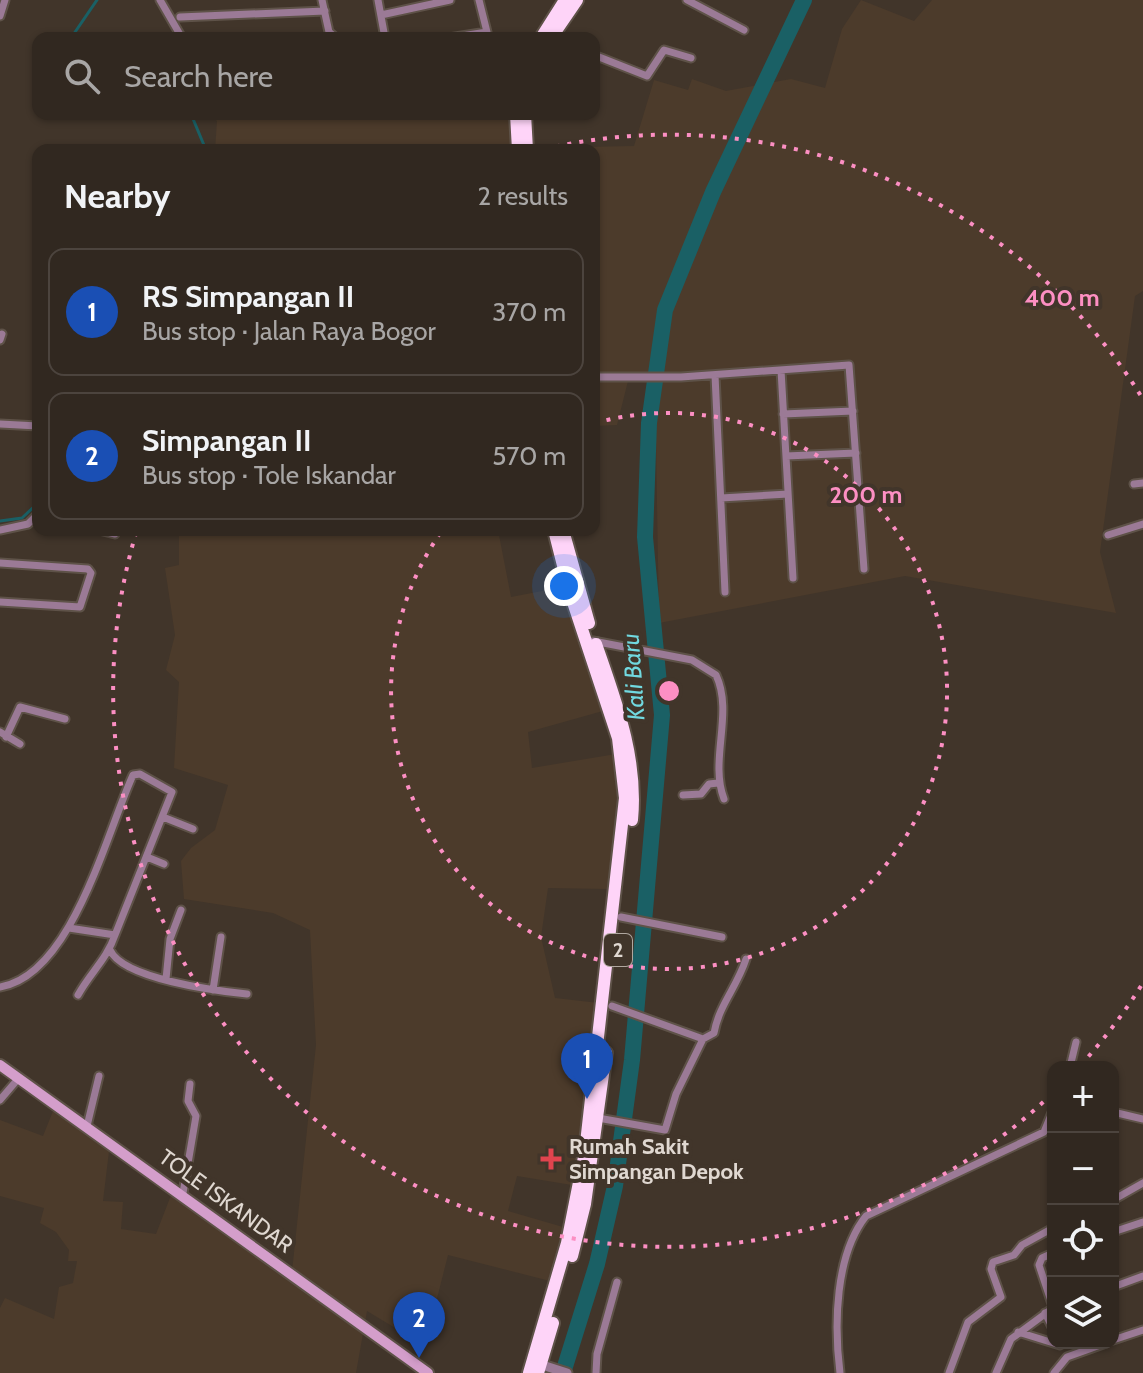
<!DOCTYPE html>
<meta charset="utf-8">
<style>
:root{--surface:#312820;--page:#393029;--text:#f1f3f6;--muted:#a8a6a5;--line:#4c443e;--accent:#fc8fc3}
body{margin:0;font-family:Cabin,sans-serif;background:var(--page);color:var(--text)}
.controls{position:absolute;right:24px;bottom:24px;display:grid;overflow:hidden;border-radius:16px;box-shadow:0 2px 6px #0004}
.controls button{width:72px;height:72px;display:grid;place-items:center;padding:0;border:0;border-bottom:2px solid var(--line);background:var(--surface);color:var(--text);font:40px sans-serif}
.you{position:absolute;left:564px;top:586px;width:28px;height:28px;margin:-20px;border:6px solid #fff;border-radius:50%;background:#1a73e8;box-shadow:0 0 0 12px #1a73e833}
.badge{display:grid;place-items:center;width:52px;height:52px;border-radius:50%;background:var(--accent);color:#fff;font-size:26px;font-weight:700}
.pin{position:absolute;translate:-50% -66px;filter:drop-shadow(0 2px 4px #0008)}
.pin::after{content:'';position:absolute;top:42px;width:28px;height:24px;background:inherit;clip-path:polygon(0 0,100% 0,50% 100%)}
.list{margin:0;padding:0;list-style:none}
h2{display:flex;justify-content:space-between;align-items:center;height:104px;margin:0;padding:0 32px;font-size:34px}
h2 small{font-size:26px;font-weight:400;color:var(--muted)}
.list li{display:grid;grid-template-columns:52px 1fr auto;gap:24px;align-items:center;box-sizing:border-box;height:128px;margin:0 16px 16px;padding:0 16px;border:2px solid var(--line);border-radius:16px}
.list b{display:block;font-size:30px;white-space:nowrap}
.list p{margin:0;font-size:26px;white-space:nowrap;color:var(--muted)}
.list em{font-size:26px;font-style:normal;color:var(--muted)}
.icon{flex:none;width:44px;height:44px;fill:none;stroke:currentColor;stroke-width:2;stroke-linecap:round;stroke-linejoin:round}
.map{position:relative;flex:none;width:1143px;height:1373px;overflow:hidden}
.search{position:absolute;background:var(--surface);box-shadow:0 2px 6px #0004;left:32px;top:32px;width:568px;height:88px;display:flex;align-items:center;gap:20px;box-sizing:border-box;padding:0 28px;border-radius:16px;color:var(--muted);font-size:30px}
.panel{position:absolute;background:var(--surface);box-shadow:0 2px 6px #0004;left:32px;top:144px;width:568px;height:392px;border-radius:16px}
.map>svg:first-child{display:block}
</style>
<div class="map">
<svg width="1143" height="1373" viewBox="0 0 1143 1373">
<rect width="100%" height="100%" fill="#41352a"/>
<!-- built -->
<path fill="#4c3b2b" d="M861 0 914 21 932 0H1143V291L1135 296 1100 552 1116 613 905 576 659 623 655 382 628 381 617 425 594 426V150L534 148 634 146 654 80 688 90 692 79 726 91 791 79 825 88 842 29Z
M210 114H513L512 150H215L217 121Z
M179 530H498L511 597 568 586 610 709 528 732 532 768 616 754 621 799 607 889 548 888 541 937 555 998 599 1003 572 1185 517 1176 508 1211 563 1227 550 1281 448 1255 425 1346 367 1311 356 1373H0V1308L5 1298 54 1319 59 1287 73 1283 77 1261H68L69 1250 56 1232 40 1223 44 1208 0 1196V1120L43 1136 55 1106 110 1143 103 1201 123 1202 121 1229 156 1234 173 1190 291 1281 316 1045 310 930 273 913 184 899 181 861 191 848 215 830 228 785 174 768 179 682 166 670 175 635 165 568 179 565Z"/>
<g fill="none" stroke-linecap="round" stroke-linejoin="round">
<!-- stream -->
<path stroke="#1a6065" stroke-width="3" d="M71 38 97 0
M70 114 74 118 113 114
M191 114 206 150
M0 521 22 518 38 503"/>
<!-- river -->
<path stroke="#1a6065" stroke-width="16" d="M563 1373 597 1264 615 1186 632 1060 662 715 645 537 649 423 665 310 713 192 804 0"/>
<!-- minor casing -->
<g stroke="#5e5248" stroke-width="11">
<path id="minor" d="M160 0 182 38
M322 0 329 32 336 38
M378 0 385 38
M687 0 744 30
M381 15 450 0
M0 16 5 0
M180 17 325 11
M449 38 487 32 479 0
M594 55 647 76 664 50 691 58
M0 340 2 334
M781 370 793 578
M715 375 725 592
M594 377H681L849 365 864 569
M783 414 853 411
M0 424 38 426
M786 456 856 453
M1134 484 1143 483
M721 498 788 494
M0 530 28 524 38 514
M99 530 115 534
M1108 535 1143 524
M0 563 88 569 91 573 80 607 0 602
M593 641 692 660 716 675C734 713 709 760 724 799
M0 732 20 744
M6 737 20 707 65 719
M683 795 701 794 709 784 718 783
M163 817 193 829
M147 857 164 864
M621 917 722 937
M110 950C123 979 217 991 247 994
M166 979 170 939 181 910
M0 987C72 975 106 834 133 775L140 774 172 792 115 935 69 928
M213 990 221 937
M78 995C90 973 107 959 115 935
M612 1006 703 1039
M1070 1067 1076 1042
M0 1100 18 1079
M1113 1112 1143 1119
M598 1118 665 1130 676 1094 703 1039 714 1033C719 1005 737 987 746 959
M87 1126 99 1076
M183 1193 196 1116 188 1101 190 1084
M1113 1200 1143 1183
M1113 1232 1143 1222
M1053 1253 1042 1258 1039 1265 1053 1307
M1113 1287 1143 1276
M1045 1313 1053 1329
M1018 1332 1060 1345
M1113 1340 1143 1330
M596 1373 597 1354 617 1282
M840 1373C834 1325 835 1255 866 1216L1044 1132 1053 1110
M949 1373 968 1322 1001 1297 991 1269 993 1262 1014 1255 1022 1245 1053 1228
M996 1373 1011 1339 1053 1308
M1054 1373 1067 1357 1106 1343"/>
</g>
<!-- tertiary casing -->
<g stroke="#5e5248" stroke-width="13">
<path id="tertiary" d="M536 1363 567 1373"/>
</g>
<!-- secondary casing -->
<g stroke="#5e5248" stroke-width="14">
<path id="secondary" d="M0 1065 428 1373"/>
</g>
<!-- trunk casing -->
<g stroke="#5e5248" stroke-width="16">
<path id="trunk" d="M541 38 565 0
M551 38 577 0
M516 114 518 150
M525 114 527 150
M563 530 589 623
M596 644C616 702 638 758 632 820
M572 1256 585 1204 606 1053
M529 1373 567 1243 585 1152 625 798 618 738 570 593 554 530
M538 1373 553 1323"/>
</g>
<!-- minor -->
<use href="#minor" stroke="#9b7a96" stroke-width="7"/>
<!-- tertiary -->
<use href="#tertiary" stroke="#9b7a96" stroke-width="9"/>
<!-- secondary -->
<use href="#secondary" stroke="#d49ecb" stroke-width="10"/>
<!-- trunk -->
<use href="#trunk" stroke="#fed4f8" stroke-width="12"/>
</g>
<!-- distance rings -->
<g fill="none" stroke="#fc8fc3" stroke-width="4" stroke-dasharray="4 8">
<path d="M595 423A278 278 0 1 1 441 532"/>
<path d="M1141 986A556 556 0 0 1 1079 1067M1052 1094A556 556 0 0 1 136 533M544 149A556 556 0 0 1 1141 396"/>
</g>
<!-- markers -->
<path fill="#e0444e" stroke="#41352a" stroke-width="3" d="M547 1147h8v8h8v8h-8v8h-8v-8h-8v-8h8z"/>
<g text-anchor="middle" dominant-baseline="central" stroke-width="8" stroke-linejoin="round" paint-order="stroke">
<!-- shield labels -->
<rect fill="#41352a" stroke="#b0a79f" stroke-width="2" x="604" y="934" width="28" height="32" rx="6"/>
<g font-size="20" font-weight="bold" fill="#e0d8d1">
<text x="618" y="950">2</text>
</g>
<!-- poi labels -->
<g font-size="22" font-weight="bold" fill="#e0d8d1" stroke="#41352a" text-anchor="start">
<text x="569" y="1146">Rumah Sakit<tspan x="569" dy="25">Simpangan Depok</tspan></text>
</g>
<!-- street labels -->
<g font-size="22" fill="#e0d8d1" stroke="#41352a">
<text transform="translate(226 1201) rotate(36)">TOLE ISKANDAR</text>
</g>
<!-- water labels -->
<g font-size="24" font-style="italic" fill="#71d9e0" stroke="#41352a">
<text transform="translate(633 677) rotate(-94)">Kali Baru</text>
</g>
</g>
<circle cx="669" cy="691" r="12" fill="#fc8fc3" stroke="#41352a" stroke-width="4"/>
<g font-size="24" text-anchor="middle" font-weight="bold" fill="#fc8fc3" stroke="#41352a" stroke-width="8" stroke-linejoin="round" paint-order="stroke">
<text x="1062" y="306">400 m</text>
<text x="866" y="503">200 m</text>
</g>
</svg>
<div class="controls">
<button>+</button>
<button>−</button>
<button><svg class="icon" aria-label="locate" viewBox="0 0 24 24"><circle cx="12" cy="12" r="6"/><path d="M12 2v4M12 18v4M2 12h4M18 12h4"/></svg></button>
<button><svg class="icon" aria-label="layers" viewBox="0 0 24 24"><path d="M12 4l9 5-9 5-9-5zM3 14l9 5 9-5"/></svg></button>
</div>
<div class="you"></div>
<div class="pin badge" style="left:587px;top:1099px;background:#1a4fb4">1</div>
<div class="pin badge" style="left:419px;top:1358px;background:#1a4fb4">2</div>
<div class="search"><svg class="icon" aria-label="search" viewBox="0 0 24 24"><circle cx="10" cy="10" r="6"/><path d="M15 15l6 6"/></svg>Search here</div>
<section class="panel">
<h2>Nearby<small>2 results</small></h2>
<ul class="list">
<li><span class="badge" style="background:#1a4fb4">1</span><div><b>RS Simpangan II</b><p>Bus stop · Jalan Raya Bogor</p></div><em>370 m</em></li>
<li><span class="badge" style="background:#1a4fb4">2</span><div><b>Simpangan II</b><p>Bus stop · Tole Iskandar</p></div><em>570 m</em></li>
</ul>
</section>
</div>
